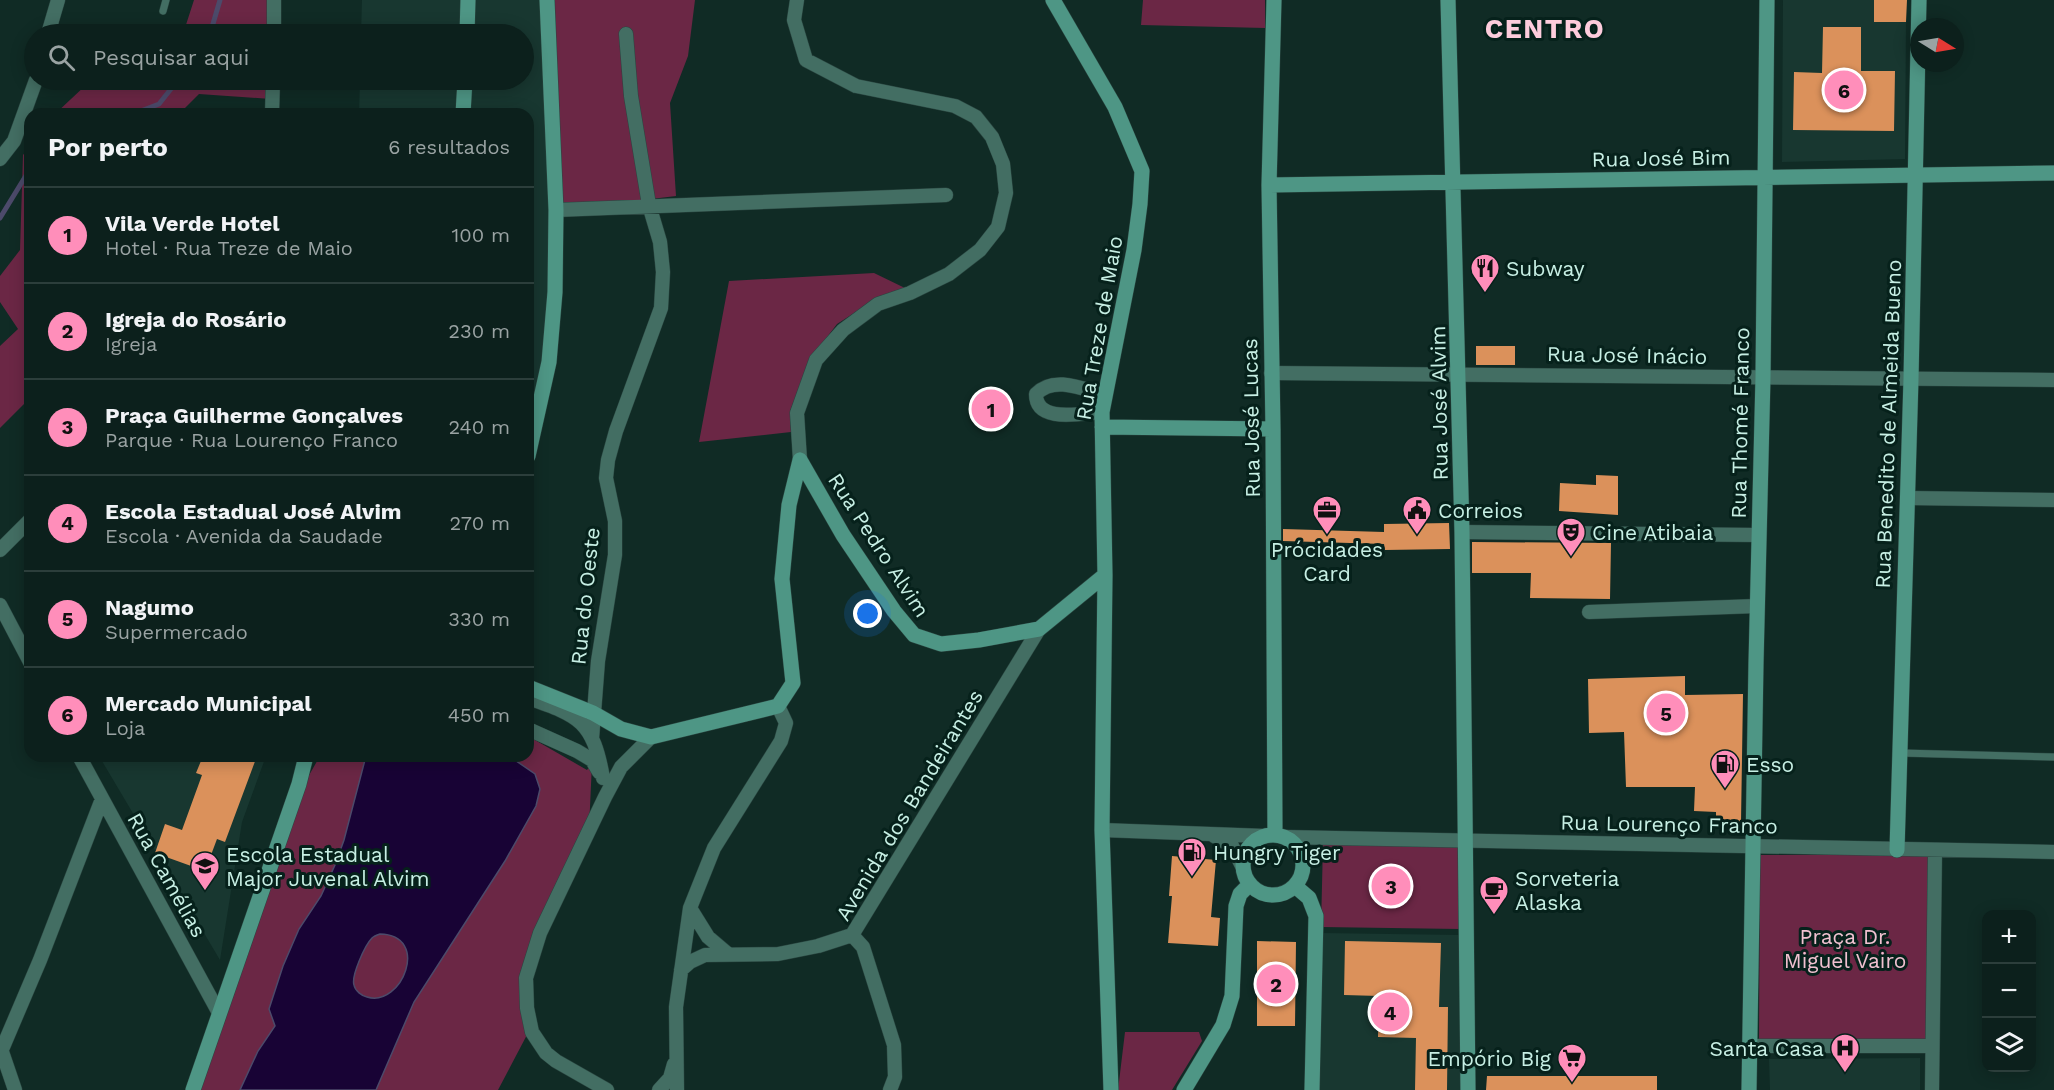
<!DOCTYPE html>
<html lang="pt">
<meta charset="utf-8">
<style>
:root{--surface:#0c201c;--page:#1a2d29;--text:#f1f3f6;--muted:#9aa3a3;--line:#2c3e3b;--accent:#ff8eba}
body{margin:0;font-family:"Work Sans",sans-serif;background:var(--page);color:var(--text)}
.controls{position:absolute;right:18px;bottom:18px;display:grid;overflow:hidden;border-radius:12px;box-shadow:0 3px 15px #0003}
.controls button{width:54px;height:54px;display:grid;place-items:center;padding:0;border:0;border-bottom:2px solid var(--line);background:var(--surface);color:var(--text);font:30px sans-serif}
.compass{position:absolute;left:1910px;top:18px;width:54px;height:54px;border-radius:50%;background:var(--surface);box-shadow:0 3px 15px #0003;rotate:101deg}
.you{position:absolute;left:868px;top:614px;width:21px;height:21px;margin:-15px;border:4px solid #fff;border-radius:50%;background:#1a73e8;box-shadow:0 0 0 9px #1a73e833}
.badge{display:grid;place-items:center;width:39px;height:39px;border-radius:50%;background:var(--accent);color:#111;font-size:20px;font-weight:700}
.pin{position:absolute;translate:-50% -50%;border:3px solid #fff;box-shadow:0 2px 6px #0006}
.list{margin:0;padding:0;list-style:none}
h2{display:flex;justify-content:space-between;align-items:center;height:78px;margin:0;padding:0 24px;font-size:26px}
h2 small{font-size:20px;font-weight:400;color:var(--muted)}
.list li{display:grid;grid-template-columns:39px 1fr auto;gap:18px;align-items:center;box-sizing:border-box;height:96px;padding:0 24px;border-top:2px solid var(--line)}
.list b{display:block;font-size:22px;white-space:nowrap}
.list p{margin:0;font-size:20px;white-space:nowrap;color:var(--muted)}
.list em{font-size:20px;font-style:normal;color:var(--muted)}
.icon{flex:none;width:33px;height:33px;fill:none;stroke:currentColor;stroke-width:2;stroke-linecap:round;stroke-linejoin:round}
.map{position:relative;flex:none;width:2054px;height:1090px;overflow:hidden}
.search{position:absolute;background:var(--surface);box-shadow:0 3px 15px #0003;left:24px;top:24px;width:510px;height:66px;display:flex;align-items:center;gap:15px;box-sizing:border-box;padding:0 21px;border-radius:33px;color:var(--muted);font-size:22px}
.panel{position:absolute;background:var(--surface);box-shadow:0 3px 15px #0003;left:24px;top:108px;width:510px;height:654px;border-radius:18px}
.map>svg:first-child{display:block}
</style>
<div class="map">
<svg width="2054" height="1090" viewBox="0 0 2054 1090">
<rect width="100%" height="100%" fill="#102b25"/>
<!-- built -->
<path fill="#183730" d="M362 0H463L462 34H361Z
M472 0H546L554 210 547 363 528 443V114H467L469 80H524V34H470Z
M1783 0H1874V22H1906L1905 159 1782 162Z
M360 80H459L457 114H359Z
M99 756H266L242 822 220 960Z
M1321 933 1460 935 1462 1090H1318Z
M1920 1058V1090H1770L1769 1059Z"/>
<!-- green -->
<path fill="#6b2745" d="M194 0H274L273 34H183Z
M553 0H695L688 56 670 103 676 196 643 200 558 206Z
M1143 0H1265V28L1141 25Z
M136 80H272L271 99 199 94 179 114H55L87 84Z
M30 146V398L0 428V346L18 329 0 302V276L20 250 23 155Z
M874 273 907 289 873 301 837 324 812 357 790 411 791 432 699 442 729 281Z
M528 736 587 770 592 763 589 829 521 979 529 1031 498 1090H200L304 784 320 756H528Z
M1323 843 1459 845 1460 929 1321 927Z
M1931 854 1928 1042 1759 1041 1760 855Z
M1125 1032H1199L1202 1041 1172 1090H1118Z"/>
<!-- water -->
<path fill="#180335" stroke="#4c4a6a" stroke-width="1.5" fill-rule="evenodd" d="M366 756H509L535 774 540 789 536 806 505 861 414 1002 376 1090H240L258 1051 275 1026 269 1009 283 966 299 929 321 896 335 865 344 840ZM380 934C431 935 402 1008 367 997 362 996 355 991 354 985 351 976 365 945 372 938 374 936 377 935 380 934Z"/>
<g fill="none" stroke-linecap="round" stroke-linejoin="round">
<!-- stream -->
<path stroke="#4c4a6a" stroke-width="5" d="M210 34 220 0
M133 114 159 104 178 80
M0 218 30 169"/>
</g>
<!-- building -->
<path fill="#db915b" d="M1874 0H1907L1906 22H1874Z
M1823 27H1861V71H1895L1894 131 1793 130 1794 72 1822 73Z
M1476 346H1515V365H1476Z
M1596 475 1618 476V515L1559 511 1560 483 1596 485Z
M1449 523 1450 549 1385 550 1384 544 1283 541V529L1384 532V524Z
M1472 542 1611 543 1610 599 1530 598 1531 573H1472Z
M1685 676V695L1743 694 1741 822 1716 821V812L1694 811 1695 787H1626L1624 732 1589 733 1588 679Z
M203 756H257L225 842 217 839 205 871 155 853 165 824 182 830 202 775 196 773Z
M1172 856 1216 860 1211 917 1220 918 1218 946 1168 943 1172 896H1169Z
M1257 941 1296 942 1295 1026H1257Z
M1345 941 1441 943 1439 1007H1448L1447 1090H1415L1416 1038 1378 1037 1379 996 1344 995Z
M1487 1076H1657V1090H1486Z"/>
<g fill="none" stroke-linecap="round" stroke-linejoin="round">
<!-- lane casing -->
<g stroke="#2a4640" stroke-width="8">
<path id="lane" d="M163 11 166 0
M1901 753 2054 757"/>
</g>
<!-- street casing -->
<g stroke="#2a4640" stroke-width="15">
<path id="street" d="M797 0 794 20 806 60 856 86 955 106 976 117 992 137 1003 164 1006 193 998 227 980 250 949 274 910 293 878 304 843 330 816 360 797 413 800 460
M48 34 58 0
M274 34V0
M272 114 273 80
M0 159 14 141 36 80
M556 210 946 195
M1271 373 2054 380
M1102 412C1082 413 1036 424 1036 394 1054 375 1083 389 1105 395
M1908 498 2054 500
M1462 532 1758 535
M0 550 30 520
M0 605 30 662
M1589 612 1757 606
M528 698C580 716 593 721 603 778
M528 729 577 751 592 760 599 772
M592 739 598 661 615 555V521L606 478 608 460 616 431 661 308 663 272 660 242 649 205 631 96 626 34
M79 756 219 1013
M1102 830 1265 836
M1214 836 1232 846 1242 866
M1284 837 2054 852
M690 908 708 937 728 954
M852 935 1039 629
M852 935 863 947 894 1045 895 1077 890 1090
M681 970 690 962 705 955 778 954 818 946 852 935
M0 1046 15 1090
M1749 1046H1932
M0 1054 40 960 102 799
M607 1090 556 1061 546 1053 532 1032 527 1008 526 978 540 933 605 797 621 767 651 737
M659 1090 670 1078 674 1064
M677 1090 676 1007 690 908 714 848 781 741 786 723 778 706
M1932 1090 1935 851"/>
</g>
<!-- secondary casing -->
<g stroke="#2a4640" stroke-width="16">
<path id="secondary" d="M1053 0 1115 107 1142 171 1140 204 1134 250 1102 412 1105 575 1102 830 1111 1090
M1274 0 1269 185 1273 429 1275 835
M1448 0 1462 532 1468 1090
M467 34 468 0
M463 114 465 80
M1269 185 2054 173
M1102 427 1273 429
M528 456 549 362 555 292 556 210 547 0
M800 460 843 535 894 611 914 635 941 644 979 640 1039 629 1105 575
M528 687 593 713 621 729 651 737 778 706 793 683 782 579 789 505 800 460
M1243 865a30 30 0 1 1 60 0a30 30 0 1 1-60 0Z
M1897 850 1911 379 1919 0
M1295 886 1309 898 1316 916 1312 1090
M193 1090 299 784 306 756
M1184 1090 1223 1025 1232 996 1236 906 1240 894 1249 885
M1749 1090 1756 663 1763 377 1767 0"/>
</g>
<!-- lane -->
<use href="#lane" stroke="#436e63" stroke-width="7"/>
<!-- street -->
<use href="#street" stroke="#436e63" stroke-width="14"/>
<!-- secondary -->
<use href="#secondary" stroke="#4e9685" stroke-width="15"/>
</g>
<!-- icons -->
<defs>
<g id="restaurant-pin" transform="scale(1.5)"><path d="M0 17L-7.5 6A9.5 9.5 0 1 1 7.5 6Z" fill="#ff8eba" stroke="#06211b"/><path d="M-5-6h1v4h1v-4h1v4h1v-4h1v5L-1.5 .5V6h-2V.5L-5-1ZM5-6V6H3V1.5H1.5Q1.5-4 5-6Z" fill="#111"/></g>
<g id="office-pin" transform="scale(1.5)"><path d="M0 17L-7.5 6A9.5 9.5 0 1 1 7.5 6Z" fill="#ff8eba" stroke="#06211b"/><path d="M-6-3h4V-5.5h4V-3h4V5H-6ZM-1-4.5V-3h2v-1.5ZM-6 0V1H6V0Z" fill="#111"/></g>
<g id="civic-pin" transform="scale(1.5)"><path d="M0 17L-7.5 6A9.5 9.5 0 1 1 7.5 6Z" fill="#ff8eba" stroke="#06211b"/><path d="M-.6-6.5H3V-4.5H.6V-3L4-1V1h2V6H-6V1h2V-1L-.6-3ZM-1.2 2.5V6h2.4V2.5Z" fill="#111"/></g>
<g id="theatre-pin" transform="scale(1.5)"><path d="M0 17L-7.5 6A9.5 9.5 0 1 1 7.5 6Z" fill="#ff8eba" stroke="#06211b"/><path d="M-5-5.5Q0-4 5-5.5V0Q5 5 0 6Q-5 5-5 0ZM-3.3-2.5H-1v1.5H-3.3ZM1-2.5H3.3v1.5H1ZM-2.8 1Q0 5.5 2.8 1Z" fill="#111"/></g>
<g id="fuel-pin" transform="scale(1.5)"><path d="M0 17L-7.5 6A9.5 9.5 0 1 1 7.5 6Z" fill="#ff8eba" stroke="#06211b"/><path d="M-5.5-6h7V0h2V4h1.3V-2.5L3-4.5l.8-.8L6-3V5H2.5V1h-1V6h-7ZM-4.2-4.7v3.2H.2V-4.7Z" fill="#111"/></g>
<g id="school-pin" transform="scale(1.5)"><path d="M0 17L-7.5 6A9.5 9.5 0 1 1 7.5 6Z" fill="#ff8eba" stroke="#06211b"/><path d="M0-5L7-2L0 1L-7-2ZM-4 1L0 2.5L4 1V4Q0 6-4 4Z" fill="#111"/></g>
<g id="cafe-pin" transform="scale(1.5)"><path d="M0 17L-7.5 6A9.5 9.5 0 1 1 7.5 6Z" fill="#ff8eba" stroke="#06211b"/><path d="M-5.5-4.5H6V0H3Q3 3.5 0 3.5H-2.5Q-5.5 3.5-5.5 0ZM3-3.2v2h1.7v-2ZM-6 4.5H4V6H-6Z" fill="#111"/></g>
<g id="hospital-pin" transform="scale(1.5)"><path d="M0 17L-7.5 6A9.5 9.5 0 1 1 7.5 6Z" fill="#ff8eba" stroke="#06211b"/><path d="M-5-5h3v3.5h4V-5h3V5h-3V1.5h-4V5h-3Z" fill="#111"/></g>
<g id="supermarket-pin" transform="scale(1.5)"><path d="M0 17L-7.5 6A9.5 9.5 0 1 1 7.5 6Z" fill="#ff8eba" stroke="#06211b"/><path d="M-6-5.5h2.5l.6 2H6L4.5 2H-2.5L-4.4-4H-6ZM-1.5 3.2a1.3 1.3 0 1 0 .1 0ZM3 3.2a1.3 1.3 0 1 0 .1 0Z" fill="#111"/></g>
</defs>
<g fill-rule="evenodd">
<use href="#restaurant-pin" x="1485" y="268"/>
<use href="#office-pin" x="1327" y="510"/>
<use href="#civic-pin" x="1417" y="510"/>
<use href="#theatre-pin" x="1571" y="532"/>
<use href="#fuel-pin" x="1725" y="764"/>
<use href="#fuel-pin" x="1192" y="852"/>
<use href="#school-pin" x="205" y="866"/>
<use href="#cafe-pin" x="1494" y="890"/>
<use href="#hospital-pin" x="1845" y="1048"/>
<use href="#supermarket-pin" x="1572" y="1058"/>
</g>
<g text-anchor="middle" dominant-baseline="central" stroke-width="6" stroke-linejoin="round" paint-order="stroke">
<!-- street labels -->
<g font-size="21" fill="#c7efe4" stroke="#06211b">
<text transform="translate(1661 158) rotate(-1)">Rua José Bim</text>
<text transform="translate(1099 328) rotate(-80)">Rua Treze de Maio</text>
<text transform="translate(1627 355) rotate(1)">Rua José Inácio</text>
<text transform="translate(1439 403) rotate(-91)">Rua José Alvim</text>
<text transform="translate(1251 418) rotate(-91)">Rua José Lucas</text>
<text transform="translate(1740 423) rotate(-89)">Rua Thomé Franco</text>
<text transform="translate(1888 424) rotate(-88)">Rua Benedito de Almeida Bueno</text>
<text transform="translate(879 545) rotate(57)">Rua Pedro Alvim</text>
<text transform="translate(585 596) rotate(-84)">Rua do Oeste</text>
<text transform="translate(909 805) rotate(-59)">Avenida dos Bandeirantes</text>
<text transform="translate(1669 824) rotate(1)">Rua Lourenço Franco</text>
<text transform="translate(167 875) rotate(61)">Rua Camélias</text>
</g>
<!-- poi labels -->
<g font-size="21" fill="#c7efe4" stroke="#06211b" text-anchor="start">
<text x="1506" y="268">Subway</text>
<text x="1438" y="510">Correios</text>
<text x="1592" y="532">Cine Atibaia</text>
<text x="1327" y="549" text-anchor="middle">Prócidades<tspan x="1327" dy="24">Card</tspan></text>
<text x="1746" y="764">Esso</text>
<text x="1213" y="852">Hungry Tiger</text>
<text x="226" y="854">Escola Estadual<tspan x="226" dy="24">Major Juvenal Alvim</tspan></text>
<text x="1515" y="878">Sorveteria<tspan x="1515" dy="24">Alaska</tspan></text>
<text x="1824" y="1048" text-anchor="end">Santa Casa</text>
<text x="1551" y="1058" text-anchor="end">Empório Big</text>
</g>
<!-- park labels -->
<g font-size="21" fill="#f1c1d1" stroke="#06211b">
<text x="1845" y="936">Praça Dr.<tspan x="1845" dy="24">Miguel Vairo</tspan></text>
</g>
<!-- district labels -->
<g font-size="27" font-weight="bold" letter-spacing="1.5" fill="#fdccdc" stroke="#06211b">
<text x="1545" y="29">CENTRO</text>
</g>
</g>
</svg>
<div class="controls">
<button>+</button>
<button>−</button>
<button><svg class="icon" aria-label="layers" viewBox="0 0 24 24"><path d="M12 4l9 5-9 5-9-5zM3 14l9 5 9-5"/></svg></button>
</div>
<svg class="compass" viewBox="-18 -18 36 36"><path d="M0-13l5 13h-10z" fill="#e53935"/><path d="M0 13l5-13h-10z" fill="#9aa3a3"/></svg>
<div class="you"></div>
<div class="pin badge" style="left:991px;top:409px">1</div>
<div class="pin badge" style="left:1276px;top:984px">2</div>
<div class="pin badge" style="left:1391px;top:886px">3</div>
<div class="pin badge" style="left:1390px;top:1012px">4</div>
<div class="pin badge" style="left:1666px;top:713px">5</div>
<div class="pin badge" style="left:1844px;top:90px">6</div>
<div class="search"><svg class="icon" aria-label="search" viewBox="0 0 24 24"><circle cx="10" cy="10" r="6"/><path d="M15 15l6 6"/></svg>Pesquisar aqui</div>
<section class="panel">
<h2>Por perto<small>6 resultados</small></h2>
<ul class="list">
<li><span class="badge">1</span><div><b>Vila Verde Hotel</b><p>Hotel · Rua Treze de Maio</p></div><em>100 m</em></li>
<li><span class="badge">2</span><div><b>Igreja do Rosário</b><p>Igreja</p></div><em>230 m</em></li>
<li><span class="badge">3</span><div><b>Praça Guilherme Gonçalves</b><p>Parque · Rua Lourenço Franco</p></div><em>240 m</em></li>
<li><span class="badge">4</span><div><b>Escola Estadual José Alvim</b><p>Escola · Avenida da Saudade</p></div><em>270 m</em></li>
<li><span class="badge">5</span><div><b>Nagumo</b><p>Supermercado</p></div><em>330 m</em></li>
<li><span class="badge">6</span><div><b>Mercado Municipal</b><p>Loja</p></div><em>450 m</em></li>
</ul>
</section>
</div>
